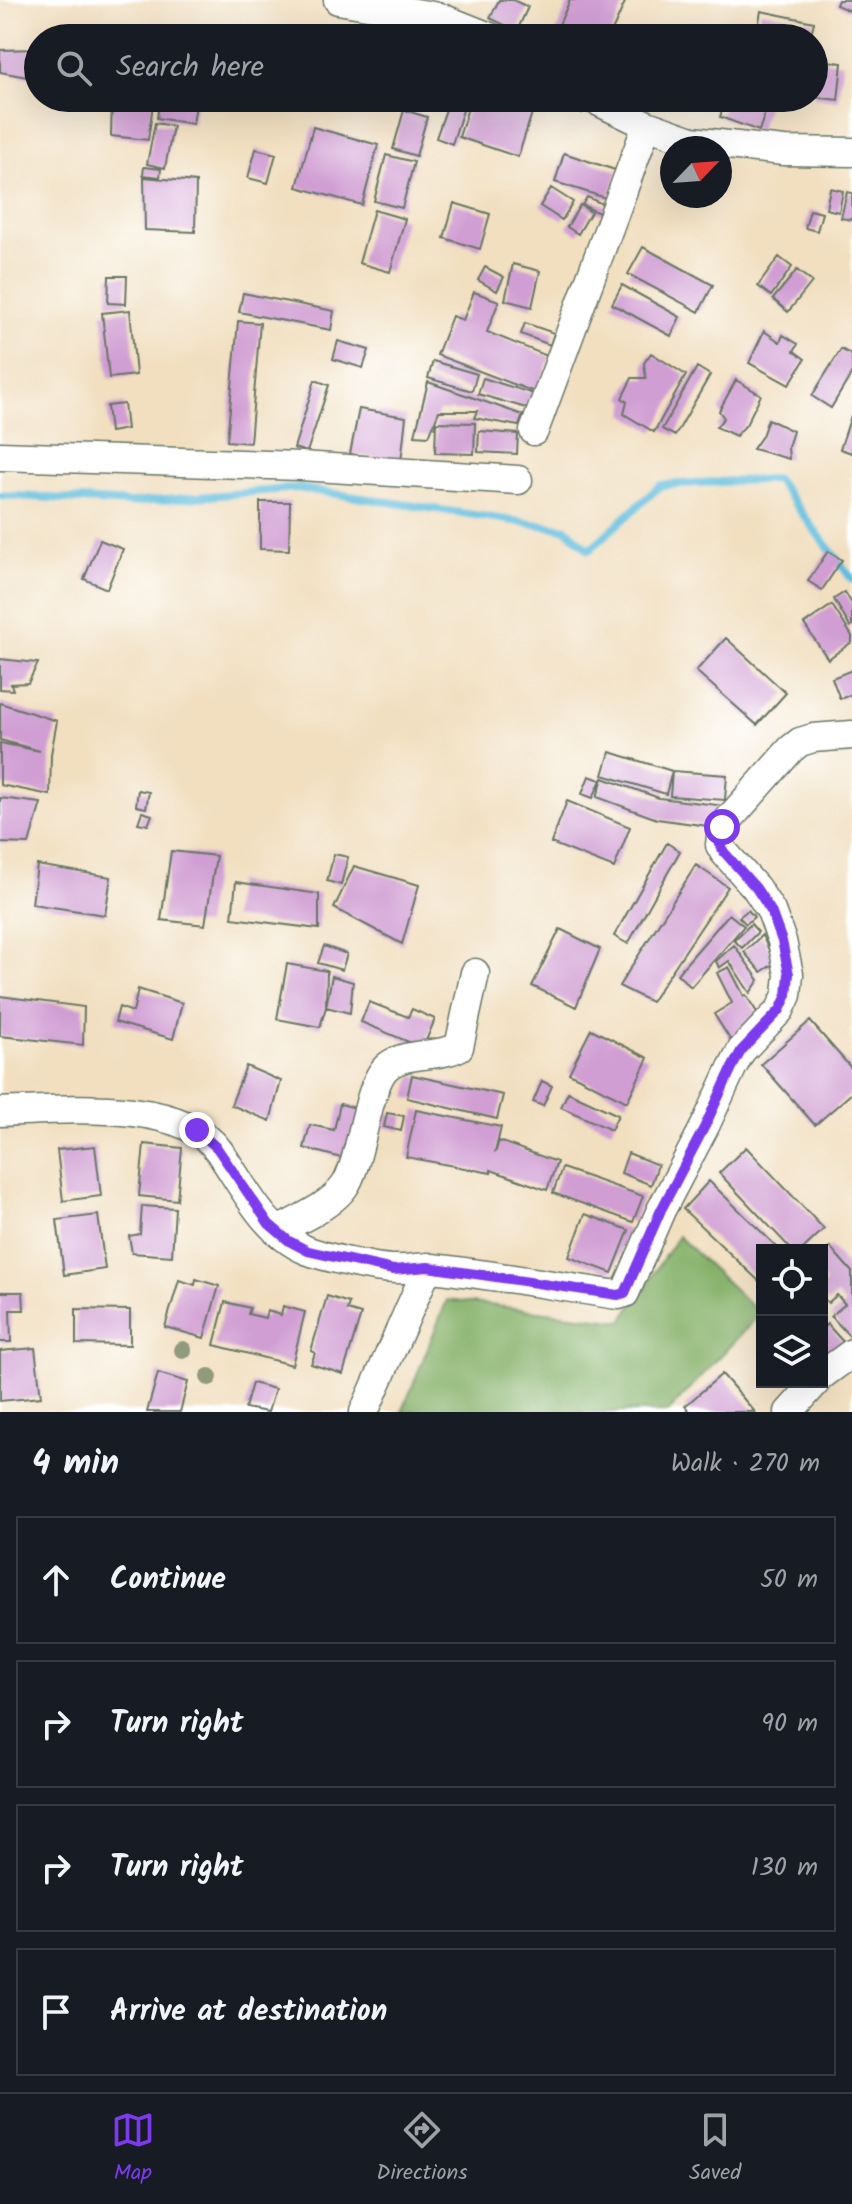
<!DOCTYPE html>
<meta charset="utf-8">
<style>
:root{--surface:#171b24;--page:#20242c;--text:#f1f3f6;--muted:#9ea1a6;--line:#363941;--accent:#7c3aed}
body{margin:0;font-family:Kalam,sans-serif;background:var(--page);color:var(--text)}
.controls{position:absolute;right:24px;bottom:24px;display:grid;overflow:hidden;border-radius:0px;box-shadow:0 8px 32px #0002}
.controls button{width:72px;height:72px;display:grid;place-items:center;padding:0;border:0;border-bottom:2px solid var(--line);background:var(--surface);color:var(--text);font:40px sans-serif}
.compass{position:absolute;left:660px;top:136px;width:72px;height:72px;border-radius:50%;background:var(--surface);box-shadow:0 8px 32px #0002;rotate:65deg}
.stop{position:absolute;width:24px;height:24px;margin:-18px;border:6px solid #7c3aed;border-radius:50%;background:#fff}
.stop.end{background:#7c3aed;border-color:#fff;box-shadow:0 2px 8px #0008}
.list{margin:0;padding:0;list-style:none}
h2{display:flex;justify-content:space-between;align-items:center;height:104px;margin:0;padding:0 32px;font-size:34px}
h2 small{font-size:26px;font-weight:400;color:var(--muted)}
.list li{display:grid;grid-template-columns:52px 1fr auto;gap:24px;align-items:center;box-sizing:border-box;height:128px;margin:0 16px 16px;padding:0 16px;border:2px solid var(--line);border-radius:0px}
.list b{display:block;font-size:30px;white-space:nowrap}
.list em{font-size:26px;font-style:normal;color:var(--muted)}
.icon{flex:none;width:44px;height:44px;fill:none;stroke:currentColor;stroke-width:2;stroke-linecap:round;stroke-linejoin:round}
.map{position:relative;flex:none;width:852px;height:1412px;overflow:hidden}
.search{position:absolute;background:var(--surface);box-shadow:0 8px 32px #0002;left:24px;right:24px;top:24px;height:88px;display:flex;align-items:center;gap:20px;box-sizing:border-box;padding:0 28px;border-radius:44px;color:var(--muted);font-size:30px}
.sheet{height:680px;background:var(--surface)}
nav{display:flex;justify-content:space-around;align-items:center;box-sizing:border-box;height:112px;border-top:2px solid var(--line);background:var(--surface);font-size:22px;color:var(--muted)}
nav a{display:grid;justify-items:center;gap:4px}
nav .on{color:var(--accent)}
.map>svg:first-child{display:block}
</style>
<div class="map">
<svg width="852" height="1412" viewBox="0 0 852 1412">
<rect width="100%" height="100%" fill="#fff"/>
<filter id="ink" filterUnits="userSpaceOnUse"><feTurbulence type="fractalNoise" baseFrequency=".0125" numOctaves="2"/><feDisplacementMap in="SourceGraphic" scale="16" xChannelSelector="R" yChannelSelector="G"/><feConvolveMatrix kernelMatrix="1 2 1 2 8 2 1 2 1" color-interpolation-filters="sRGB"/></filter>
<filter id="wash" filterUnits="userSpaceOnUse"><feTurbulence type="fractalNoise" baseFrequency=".006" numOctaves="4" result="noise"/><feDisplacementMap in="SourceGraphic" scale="32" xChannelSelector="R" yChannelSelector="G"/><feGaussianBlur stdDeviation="1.8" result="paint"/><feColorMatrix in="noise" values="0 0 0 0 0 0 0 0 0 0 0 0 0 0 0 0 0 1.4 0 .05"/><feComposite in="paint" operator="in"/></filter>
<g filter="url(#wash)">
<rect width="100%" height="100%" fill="#f1dfc0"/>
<!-- forest -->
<path fill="#84b067" stroke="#52764e" stroke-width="2" d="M678 1236 760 1314 668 1412H402L447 1300 622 1321Z"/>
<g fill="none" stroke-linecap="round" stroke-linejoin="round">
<!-- stream -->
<path stroke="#5fbddd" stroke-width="8" d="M0 495 130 503 297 488 567 529 589 550 661 485 776 479 852 579"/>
</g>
<g id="blocks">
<!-- building -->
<path fill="#d09ed3" d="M499 0H513L528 7 517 31 490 18Z
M570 0H626L609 38H553Z
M838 0H851L850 11 836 5Z
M761 11 814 22 810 38H756Z
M419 27 433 30 431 38H417Z
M38 49V79L0 72V50Z
M814 59 842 63 838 100 814 97Z
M112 98H154L148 140 111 136Z
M160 98H197L193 124 157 118Z
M450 98H467L452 144 436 138Z
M471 98H488L532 113 518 157 459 137Z
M568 98 585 104 582 113 564 107Z
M726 98H761L769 101 759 131 720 117Z
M404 110 427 117 416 156 393 149Z
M155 123 173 126 165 168 147 164Z
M313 127 378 145 362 205 297 187Z
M256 149 276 154 268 183 248 178Z
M564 153 618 171 609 199 555 182Z
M386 155 414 162 402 208 374 201Z
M144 167 161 169 160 177 143 175Z
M144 177 196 182 195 232 145 230Z
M551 188 573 202 562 220 540 206Z
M830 188 843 191 839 212 826 209Z
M847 192 852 193V220L841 218Z
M587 197 607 206 603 215 582 205Z
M454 203 490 214 480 249 444 238Z
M580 205 591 212 578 234 567 227Z
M374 210 405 219 390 272 359 263Z
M810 210 822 213 817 231 805 228Z
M643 247 713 285 699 312 628 274Z
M779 257 792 267 771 296 758 286Z
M513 264 540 271 532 307 505 300Z
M485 267 504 277 497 291 478 280Z
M797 270 812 282 788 312 773 299Z
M109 276H127L126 304 108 303Z
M622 285 680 317 671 336 612 304Z
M474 292 499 301 487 332 550 357 537 393 437 355 452 316 463 320Z
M243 293 334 311 331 330 239 312Z
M130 310 136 375 109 378 102 313Z
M238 321 260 323 250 443 227 441Z
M525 323 554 333 550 345 521 334Z
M764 331 780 342 783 335 798 344 794 351 805 359 789 385 749 363Z
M338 341 369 350 363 368 333 359Z
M841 349 852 355V373L831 408 812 396Z
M651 353 686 375 654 432 624 414 627 402 622 398 632 378H646L644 363Z
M433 361 477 374 472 391 428 378Z
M697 367 710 375 675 436 662 429Z
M483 378 537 395 533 410 478 394Z
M315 380 329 385 307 452 294 448Z
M736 380 761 395 746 425 736 436 716 427 724 418 719 411Z
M428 382 523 415 519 426 474 418 477 411H439L429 436 415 435Z
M124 404 127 429 110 432 107 406Z
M359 409 406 417 401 462 350 454Z
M851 416H852V453L840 449Z
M768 419 793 431 788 447 789 459 753 449 762 436Z
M436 422 475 423 474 454 435 453Z
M479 431 518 434 517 454 478 452Z
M260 502H290L289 550 260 549Z
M100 540 123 549 107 589 84 579Z
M828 551 842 560 822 590 808 581Z
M845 592 852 604V625L850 627 834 599Z
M832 605 852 636V642L828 659 804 624Z
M726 638 786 693 757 725 696 671Z
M0 659 38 663 28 683 11 684 13 690 0 689Z
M852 670V694L840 699 832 678Z
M0 703 57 721 51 754 50 795 0 785V743L40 751 0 740Z
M610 752 672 771 666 794 603 775Z
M672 771 727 775 725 800 670 796Z
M589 776 601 780 593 798 582 794Z
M603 778 659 798 726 806 723 828 657 819 597 797Z
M138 790 149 792 146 808 136 806Z
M0 798 41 803 29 844 0 843Z
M567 801 630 827 614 868 551 843Z
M142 812 152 815 148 825 138 823Z
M667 843 680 851 628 944 614 936Z
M171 851 216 856 205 925 161 920Z
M334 854 348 857 341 885 327 881Z
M37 865 111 877 105 915 32 904Z
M696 865 728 887 651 1002 619 986Z
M354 866 419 885 402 944 334 908Z
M236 882 319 894V929L232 918Z
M748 910 754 917 746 924 739 917Z
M729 914 744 926 691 987 677 974Z
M751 924 758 932 742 948 734 940Z
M560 929 600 949 576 1007 532 986Z
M762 935 775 963 761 972 744 952Z
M734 945 759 980 750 993 729 961 719 968 716 961Z
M324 946 347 954 342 970 318 963Z
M287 964 327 971 326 1007 320 1027 277 1019Z
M729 967 744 996 746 995 765 1025 733 1044 714 1014 732 1003 717 973Z
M332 976 353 982 350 1013 326 1007Z
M138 989 182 1003 173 1039 115 1022 119 1007 133 1012Z
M0 996 84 1007 83 1045 0 1036Z
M369 1002 408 1017 412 1009 435 1019 423 1048 361 1022Z
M810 1021 852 1069V1093L815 1125 761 1064Z
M591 1029 648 1058 627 1102 569 1073Z
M246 1066 281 1081 270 1121 231 1105Z
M412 1075 503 1095 497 1119 407 1098Z
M542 1081 552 1086 543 1106 533 1102Z
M568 1092 618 1115 611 1130 561 1107Z
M340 1104 364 1110 349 1160 304 1148 310 1125 334 1130Z
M416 1110 501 1127 495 1153 499 1141 557 1162 547 1190 491 1170V1173L406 1157Z
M387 1113 404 1116 401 1131 384 1127Z
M144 1144 182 1148 177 1200 139 1196Z
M95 1146 101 1196 63 1201 57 1150Z
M746 1147 824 1229 802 1250H792L719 1173Z
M628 1153 658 1165 651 1185 621 1173Z
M562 1168 643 1196 633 1222 553 1193Z
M709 1181 780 1250H762V1284L683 1209Z
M142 1206 175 1208 172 1256 132 1253 129 1236 140 1234Z
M585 1214 629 1230 612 1273 569 1257Z
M98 1215 105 1269 64 1275 57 1220Z
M830 1247 852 1272V1339L831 1316 845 1304 837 1295 828 1303 822 1297V1287L826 1283 822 1278V1254Z
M196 1279 219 1286 204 1338 165 1327 179 1280 195 1285Z
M0 1292H23L24 1310H10L11 1342H0Z
M327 1296 349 1303 347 1310 361 1314 343 1374 311 1364 315 1353 311 1351Z
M225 1302 250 1308 248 1314 265 1318 267 1311 281 1315 283 1306 305 1312 292 1365 214 1345Z
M76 1309 130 1310V1345L76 1344Z
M827 1324 845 1344 822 1364V1329Z
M35 1348 41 1397 0 1401V1351Z
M158 1373 188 1382 180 1412H147Z
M722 1374 755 1412H690L685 1406Z
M252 1383 275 1389 268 1412 245 1408Z"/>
</g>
</g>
<g filter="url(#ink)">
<use href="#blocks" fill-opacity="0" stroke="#687665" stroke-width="2"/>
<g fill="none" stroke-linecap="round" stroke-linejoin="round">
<!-- minor casing -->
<g stroke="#687665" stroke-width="31">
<path id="minor" d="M338 0 439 17 492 38
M591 98 647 125 692 141 784 151 852 152
M534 431 647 125
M0 456 301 466 518 480
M0 1112C59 1110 181 1097 219 1151 244 1187 264 1232 306 1250 323 1257 377 1269 395 1269 407 1270 419 1266 432 1268 494 1275 556 1286 618 1295L625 1293 661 1210 705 1126 732 1068 741 1051 780 1010 787 995 789 974 782 941 771 911 756 888 724 852 720 845 722 827 791 749 800 742 813 738 852 735
M278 1231C299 1219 329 1207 344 1187 362 1163 366 1083 388 1066 407 1051 437 1058 459 1047L475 973
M822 1375 852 1353
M364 1412 428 1267
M789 1412 816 1382"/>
</g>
<!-- minor -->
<use href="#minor" stroke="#fff" stroke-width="28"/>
</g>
<!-- trees -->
<g fill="#909a7c">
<circle cx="183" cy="1350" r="9"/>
<circle cx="209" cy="1377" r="9"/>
</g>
</g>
<g fill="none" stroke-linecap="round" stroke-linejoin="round" filter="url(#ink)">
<!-- route -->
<path stroke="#7c3aed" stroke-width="10" d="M197 1130 217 1148 269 1224 289 1241 308 1251 393 1270 428 1267 618 1295 625 1293 661 1210 705 1126 732 1068 741 1051 780 1010 787 995 789 974 782 941 771 911 756 888 724 852 720 845 722 827"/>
</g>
</svg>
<div class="controls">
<button><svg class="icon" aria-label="locate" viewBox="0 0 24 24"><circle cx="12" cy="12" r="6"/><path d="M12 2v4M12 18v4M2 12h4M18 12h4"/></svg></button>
<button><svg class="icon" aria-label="layers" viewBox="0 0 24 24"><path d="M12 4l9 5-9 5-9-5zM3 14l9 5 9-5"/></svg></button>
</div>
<svg class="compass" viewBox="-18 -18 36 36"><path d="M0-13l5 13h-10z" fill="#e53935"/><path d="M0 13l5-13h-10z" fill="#9ea1a6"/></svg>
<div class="stop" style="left:722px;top:827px"></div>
<div class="stop end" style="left:197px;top:1130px"></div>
<div class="search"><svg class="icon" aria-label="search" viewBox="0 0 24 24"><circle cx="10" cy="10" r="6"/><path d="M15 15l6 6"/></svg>Search here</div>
</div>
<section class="sheet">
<h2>4 min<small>Walk · 270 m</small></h2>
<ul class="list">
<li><svg class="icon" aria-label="ahead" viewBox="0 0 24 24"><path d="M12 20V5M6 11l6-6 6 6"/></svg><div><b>Continue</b></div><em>50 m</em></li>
<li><svg class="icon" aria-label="right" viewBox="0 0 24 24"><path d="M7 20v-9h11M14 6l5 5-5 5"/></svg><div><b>Turn right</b></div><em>90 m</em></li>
<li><svg class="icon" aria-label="right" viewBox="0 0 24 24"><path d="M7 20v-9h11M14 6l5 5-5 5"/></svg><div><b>Turn right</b></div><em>130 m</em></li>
<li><svg class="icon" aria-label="arrive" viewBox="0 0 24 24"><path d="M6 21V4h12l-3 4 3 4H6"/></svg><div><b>Arrive at destination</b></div></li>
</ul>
</section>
<nav>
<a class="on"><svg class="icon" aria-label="map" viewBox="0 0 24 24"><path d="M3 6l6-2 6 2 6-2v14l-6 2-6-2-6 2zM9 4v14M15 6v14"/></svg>Map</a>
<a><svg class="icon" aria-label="directions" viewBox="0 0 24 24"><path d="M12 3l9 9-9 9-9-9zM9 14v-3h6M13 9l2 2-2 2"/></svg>Directions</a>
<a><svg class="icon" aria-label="saved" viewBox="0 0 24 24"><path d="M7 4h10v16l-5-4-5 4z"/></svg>Saved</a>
</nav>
